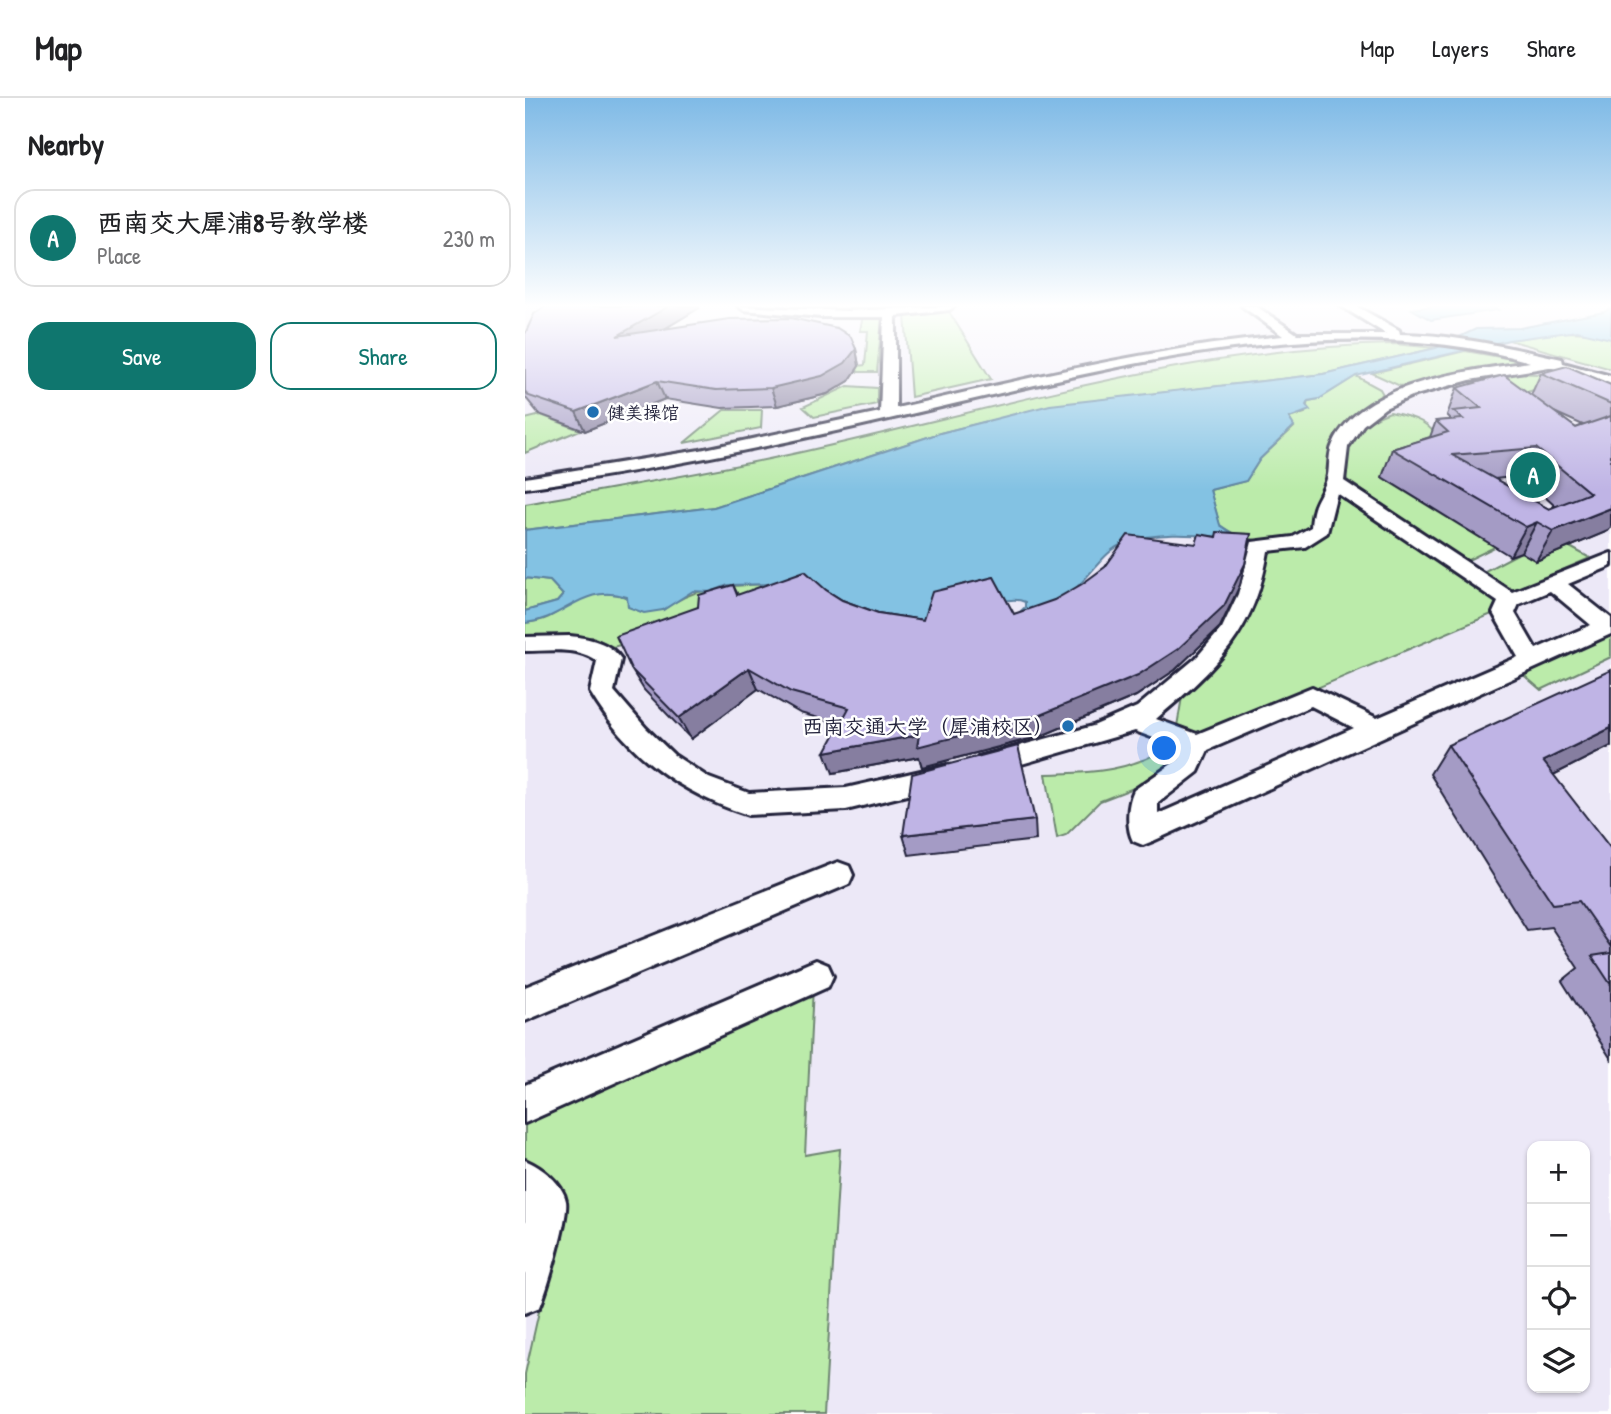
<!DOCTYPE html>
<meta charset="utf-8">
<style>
:root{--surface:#fff;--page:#f6f6f6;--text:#202124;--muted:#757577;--line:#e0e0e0;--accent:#0f766e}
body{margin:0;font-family:"Patrick Hand","LXGW WenKai TC",sans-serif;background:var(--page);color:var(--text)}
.controls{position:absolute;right:21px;bottom:21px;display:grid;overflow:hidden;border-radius:14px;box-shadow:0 2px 5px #0004}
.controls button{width:63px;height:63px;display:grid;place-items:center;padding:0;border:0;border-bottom:2px solid var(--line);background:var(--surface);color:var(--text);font:35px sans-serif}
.you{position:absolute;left:640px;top:651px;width:24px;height:24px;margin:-18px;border:5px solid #fff;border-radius:50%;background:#1a73e8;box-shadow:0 0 0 10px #1a73e833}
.badge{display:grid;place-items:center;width:46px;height:46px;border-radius:50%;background:var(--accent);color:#fff;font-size:23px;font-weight:700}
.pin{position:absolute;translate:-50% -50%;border:4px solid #fff;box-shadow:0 2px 7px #0006}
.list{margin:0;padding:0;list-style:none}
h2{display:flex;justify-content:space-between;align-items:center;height:91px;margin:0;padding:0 28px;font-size:30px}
h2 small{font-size:23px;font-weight:400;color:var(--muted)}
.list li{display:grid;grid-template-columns:46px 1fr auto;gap:21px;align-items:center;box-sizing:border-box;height:98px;margin:0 14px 14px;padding:0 14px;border:2px solid var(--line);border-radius:21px}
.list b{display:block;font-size:26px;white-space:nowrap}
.list p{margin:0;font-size:23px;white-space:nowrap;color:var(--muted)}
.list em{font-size:23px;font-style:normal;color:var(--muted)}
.actions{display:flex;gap:14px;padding:21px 28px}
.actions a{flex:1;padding:16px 0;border:2px solid var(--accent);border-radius:21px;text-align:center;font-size:24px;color:var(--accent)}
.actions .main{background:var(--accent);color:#fff}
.icon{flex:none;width:38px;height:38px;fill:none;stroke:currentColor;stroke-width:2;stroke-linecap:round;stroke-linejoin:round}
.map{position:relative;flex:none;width:1086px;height:1316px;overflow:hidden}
header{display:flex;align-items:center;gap:42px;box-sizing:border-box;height:98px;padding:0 35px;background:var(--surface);border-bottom:2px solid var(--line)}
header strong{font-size:33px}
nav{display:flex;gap:38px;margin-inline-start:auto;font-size:24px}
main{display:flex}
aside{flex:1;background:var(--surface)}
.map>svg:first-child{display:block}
</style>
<header>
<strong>Map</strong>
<nav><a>Map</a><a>Layers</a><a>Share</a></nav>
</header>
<main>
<aside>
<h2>Nearby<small></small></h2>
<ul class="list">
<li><span class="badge">A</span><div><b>西南交大犀浦8号教学楼</b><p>Place</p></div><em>230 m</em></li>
</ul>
<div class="actions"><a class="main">Save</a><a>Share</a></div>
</aside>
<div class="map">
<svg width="1086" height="1316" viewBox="0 0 1086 1316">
<rect width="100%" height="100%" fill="#fff"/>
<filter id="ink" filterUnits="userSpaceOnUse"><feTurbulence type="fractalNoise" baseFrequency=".0143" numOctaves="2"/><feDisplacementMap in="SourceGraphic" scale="14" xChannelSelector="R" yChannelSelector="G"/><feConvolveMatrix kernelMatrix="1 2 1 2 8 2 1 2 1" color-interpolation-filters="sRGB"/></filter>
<g filter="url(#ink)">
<!-- built -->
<path fill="#ece8f7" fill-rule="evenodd" d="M0 208H1086V1316H0ZM1007 1048H1060V1290H1007Z"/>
<!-- green -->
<path fill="#bbebaa" stroke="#6e8672" stroke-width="2" d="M423 212 466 281 386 299 380 217Z
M338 218 357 220 352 274H333L331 268 340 267 343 233H335Z
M1039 234 1070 235 1086 241V271L984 242Z
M869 246 911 250 798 276 525 308 415 335 189 409 0 432V406C94 389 188 374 281 353 474 310 670 249 869 246Z
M940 253 1004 264 875 288 847 275Z
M985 275 1040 277 1009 292 979 300 947 285Z
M831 278 855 291 860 300 805 366 786 429C755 449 724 446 695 428L685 392 721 383 735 361 769 329 764 320 780 315 783 303 794 301Z
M323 288 352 290V306L289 319 278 309Z
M199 312H237L236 330 159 345Z
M865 314C893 320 903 323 919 347L858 380 970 449 941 463 822 382C806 351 837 323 865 314Z
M16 317 55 332 0 355V321Z
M813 395 981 510 662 645 650 670 637 679 575 703 541 737 532 740 521 676C568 675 608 673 649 646L658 593 690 563 720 527 732 503 737 462 743 455 781 448 797 440 805 428 806 402Z
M1045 449 1065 460 991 492 978 489 956 475 996 454 1011 463Z
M0 480 25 483 38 497 32 504 0 513Z
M250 486 279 497 88 549 68 539 0 540V525C24 522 30 516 49 504 78 485 110 502 138 512 171 486 209 488 250 486Z
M1086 534V559L1016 592 995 574Z
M288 888 280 1057 315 1051 299 1316H0V1276L37 1110 0 1074V1018Z"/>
<!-- water -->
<path fill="#83c2e3" stroke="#5c82a0" stroke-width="2" d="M908 208H965L973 212 906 222 887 211Z
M1086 210V241L1052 233 984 242 831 278 794 301 783 303 781 307 785 312 764 320 769 328 735 361 721 383 685 392 695 427 714 440C679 438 636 432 602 444 578 452 566 479 547 493 533 504 514 510 498 517L495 514 500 509V504C477 493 426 527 404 538L250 486 203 487 186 494 168 493 138 512 119 515 103 509 102 499C56 485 42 521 0 525V513L32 504 38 497 25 483 0 480V432L189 409 415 335 525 307 798 276 911 250 951 231 995 230 1079 214Z"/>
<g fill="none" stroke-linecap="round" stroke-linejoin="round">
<!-- street casing -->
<g stroke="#22223b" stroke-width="6">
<path id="street" d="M213 208 322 213 430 208 424 212 371 218V310C500 281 626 250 758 238L717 208H731L772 236H861L816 208H831L874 232 875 236C928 236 986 250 1037 261L1038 265 1086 278V287L1024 269 945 282 887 298 860 310 838 327 823 349 819 383 987 494 1086 455V468L1043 486 1086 520V536L628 743 618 747 608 743C601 730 602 706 609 692L654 661 658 651 610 633 462 676 453 673 449 666 453 659 568 628 612 609 671 560 697 530 713 496 727 444 768 439 786 429C788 403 793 404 801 384 806 372 802 358 808 346 836 283 945 273 1005 264 802 205 563 276 364 321 243 349 123 373 0 390V380L175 352 355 314 359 219H296L219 212ZM812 395 973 504 968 515 993 559 852 620 787 589 672 636 631 621C691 570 730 535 743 453L780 449 802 435ZM1025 493 1066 527 1011 551 990 515 994 506ZM786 608 829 630 633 716V705L673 674 683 652Z
M45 538C63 540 85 544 96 561L89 593 121 630 149 657 184 680 224 695 321 690 422 667 431 670 435 677 431 684 422 687 321 712 223 717C155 695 102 657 65 594L72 563C52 548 23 553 0 553V539Z
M313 764 324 768 328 777 324 786 0 923V889Z
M291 862 303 867 308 878 303 889 0 1025V987Z
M0 1062C16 1069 38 1085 41 1103 44 1118 22 1193 15 1209L0 1215Z"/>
</g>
<!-- street -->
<use href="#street" fill="#fff" fill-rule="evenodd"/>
</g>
<!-- wall -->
<path fill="#a49bc5" stroke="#22223b" stroke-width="2" fill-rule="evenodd" d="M21 208H173L174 210 139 231 331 251 334 268 324 283 302 296 252 308 197 310 140 301 60 333 14 316 0 299V236Z
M1016 275 1086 287V429L1083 433 1011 463 996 454 985 458 857 379 867 351 905 339 911 323 925 322V320L922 317 932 290 1006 297ZM1029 314 1058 327 1051 330ZM997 378 1030 408 1024 411 970 381Z
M720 466 715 487 695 529 650 572 611 598 516 638 397 669 394 659 308 675 315 626 275 615 233 591 166 641 119 592 106 571 173 509 208 487 213 497 301 492 317 502 353 515 398 522 489 516Z
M923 647 1086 648 1028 677 1086 751V961L1037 883 1053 870 1026 829 1002 832 905 676Z
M510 722 511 742 384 757 378 737Z"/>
<!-- shaded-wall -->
<path fill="#867ea0" stroke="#22223b" stroke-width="2" d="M144 208H173L174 210 99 255 92 238Z
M331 251 334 268 324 283 302 296 252 308 246 290Z
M132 283 140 301 60 333 51 314Z
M1086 410V429L1083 433 1011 463 1028 433Z
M1012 424 996 454 985 458 1001 429Z
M720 466 715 487 695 529 650 572 611 598 516 638 397 669 394 659 308 675 300 654 394 637Z
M224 570 233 591 166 641 154 620Z
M1086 630V648L996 693 1018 663Z"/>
<!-- building -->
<path fill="#bfb4e5" stroke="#22223b" stroke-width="2" fill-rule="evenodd" d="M21 208H144L92 238 204 221 266 220 312 230 326 239 331 251 320 265 297 278 246 290 191 292 132 283 51 314 4 298 0 293V236L9 216Z
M1042 268 1086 287V306L1016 275Z
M979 277 1051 330 1086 318V410L1028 433 1012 424 1001 429 867 351 923 334 911 323 938 321 928 313 956 310 932 290ZM1011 350 1065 395 1024 411 927 357Z
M692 434 726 436 720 466 699 508 653 551 613 577 515 617 392 649 394 637 300 654 324 610 266 594 224 570 154 620 106 571 91 538 173 509 174 497 208 487 212 497 280 473 301 492 317 502 353 515 398 522 407 494 469 479 489 516 529 502 557 486 580 469 603 437 671 446 674 436 691 439Z
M1086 572V630L1018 663 1086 751V849L1054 803 1028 806 923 647Z
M493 648 510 722 378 737 387 676Z
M1086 855V887L1067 858Z"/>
</g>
<!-- sky -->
<linearGradient id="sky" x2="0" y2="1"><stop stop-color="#7fbae6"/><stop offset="0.53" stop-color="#fff"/><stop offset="1" stop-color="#fff" stop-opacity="0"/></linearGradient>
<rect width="1086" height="392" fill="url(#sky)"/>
<!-- markers -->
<g fill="#1f6fb2" stroke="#fff" stroke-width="2.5">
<circle cx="68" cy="314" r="7"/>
<circle cx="543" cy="628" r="7"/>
</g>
<g text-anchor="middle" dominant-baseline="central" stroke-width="5" stroke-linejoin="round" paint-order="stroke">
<!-- far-poi labels -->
<g font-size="18" fill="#22223b" stroke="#fff" text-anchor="start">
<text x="82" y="314">健美操馆</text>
</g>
<!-- poi labels -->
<g font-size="21" fill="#22223b" stroke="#fff" text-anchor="end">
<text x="529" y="628">西南交通大学（犀浦校区）</text>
</g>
</g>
</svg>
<div class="controls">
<button>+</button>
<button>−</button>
<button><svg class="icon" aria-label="locate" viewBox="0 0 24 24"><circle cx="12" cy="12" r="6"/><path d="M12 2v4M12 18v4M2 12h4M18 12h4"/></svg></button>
<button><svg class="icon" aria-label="layers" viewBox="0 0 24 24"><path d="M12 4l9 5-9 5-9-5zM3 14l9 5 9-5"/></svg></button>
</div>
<div class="you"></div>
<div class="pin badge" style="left:1008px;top:377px">A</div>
</div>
</main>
